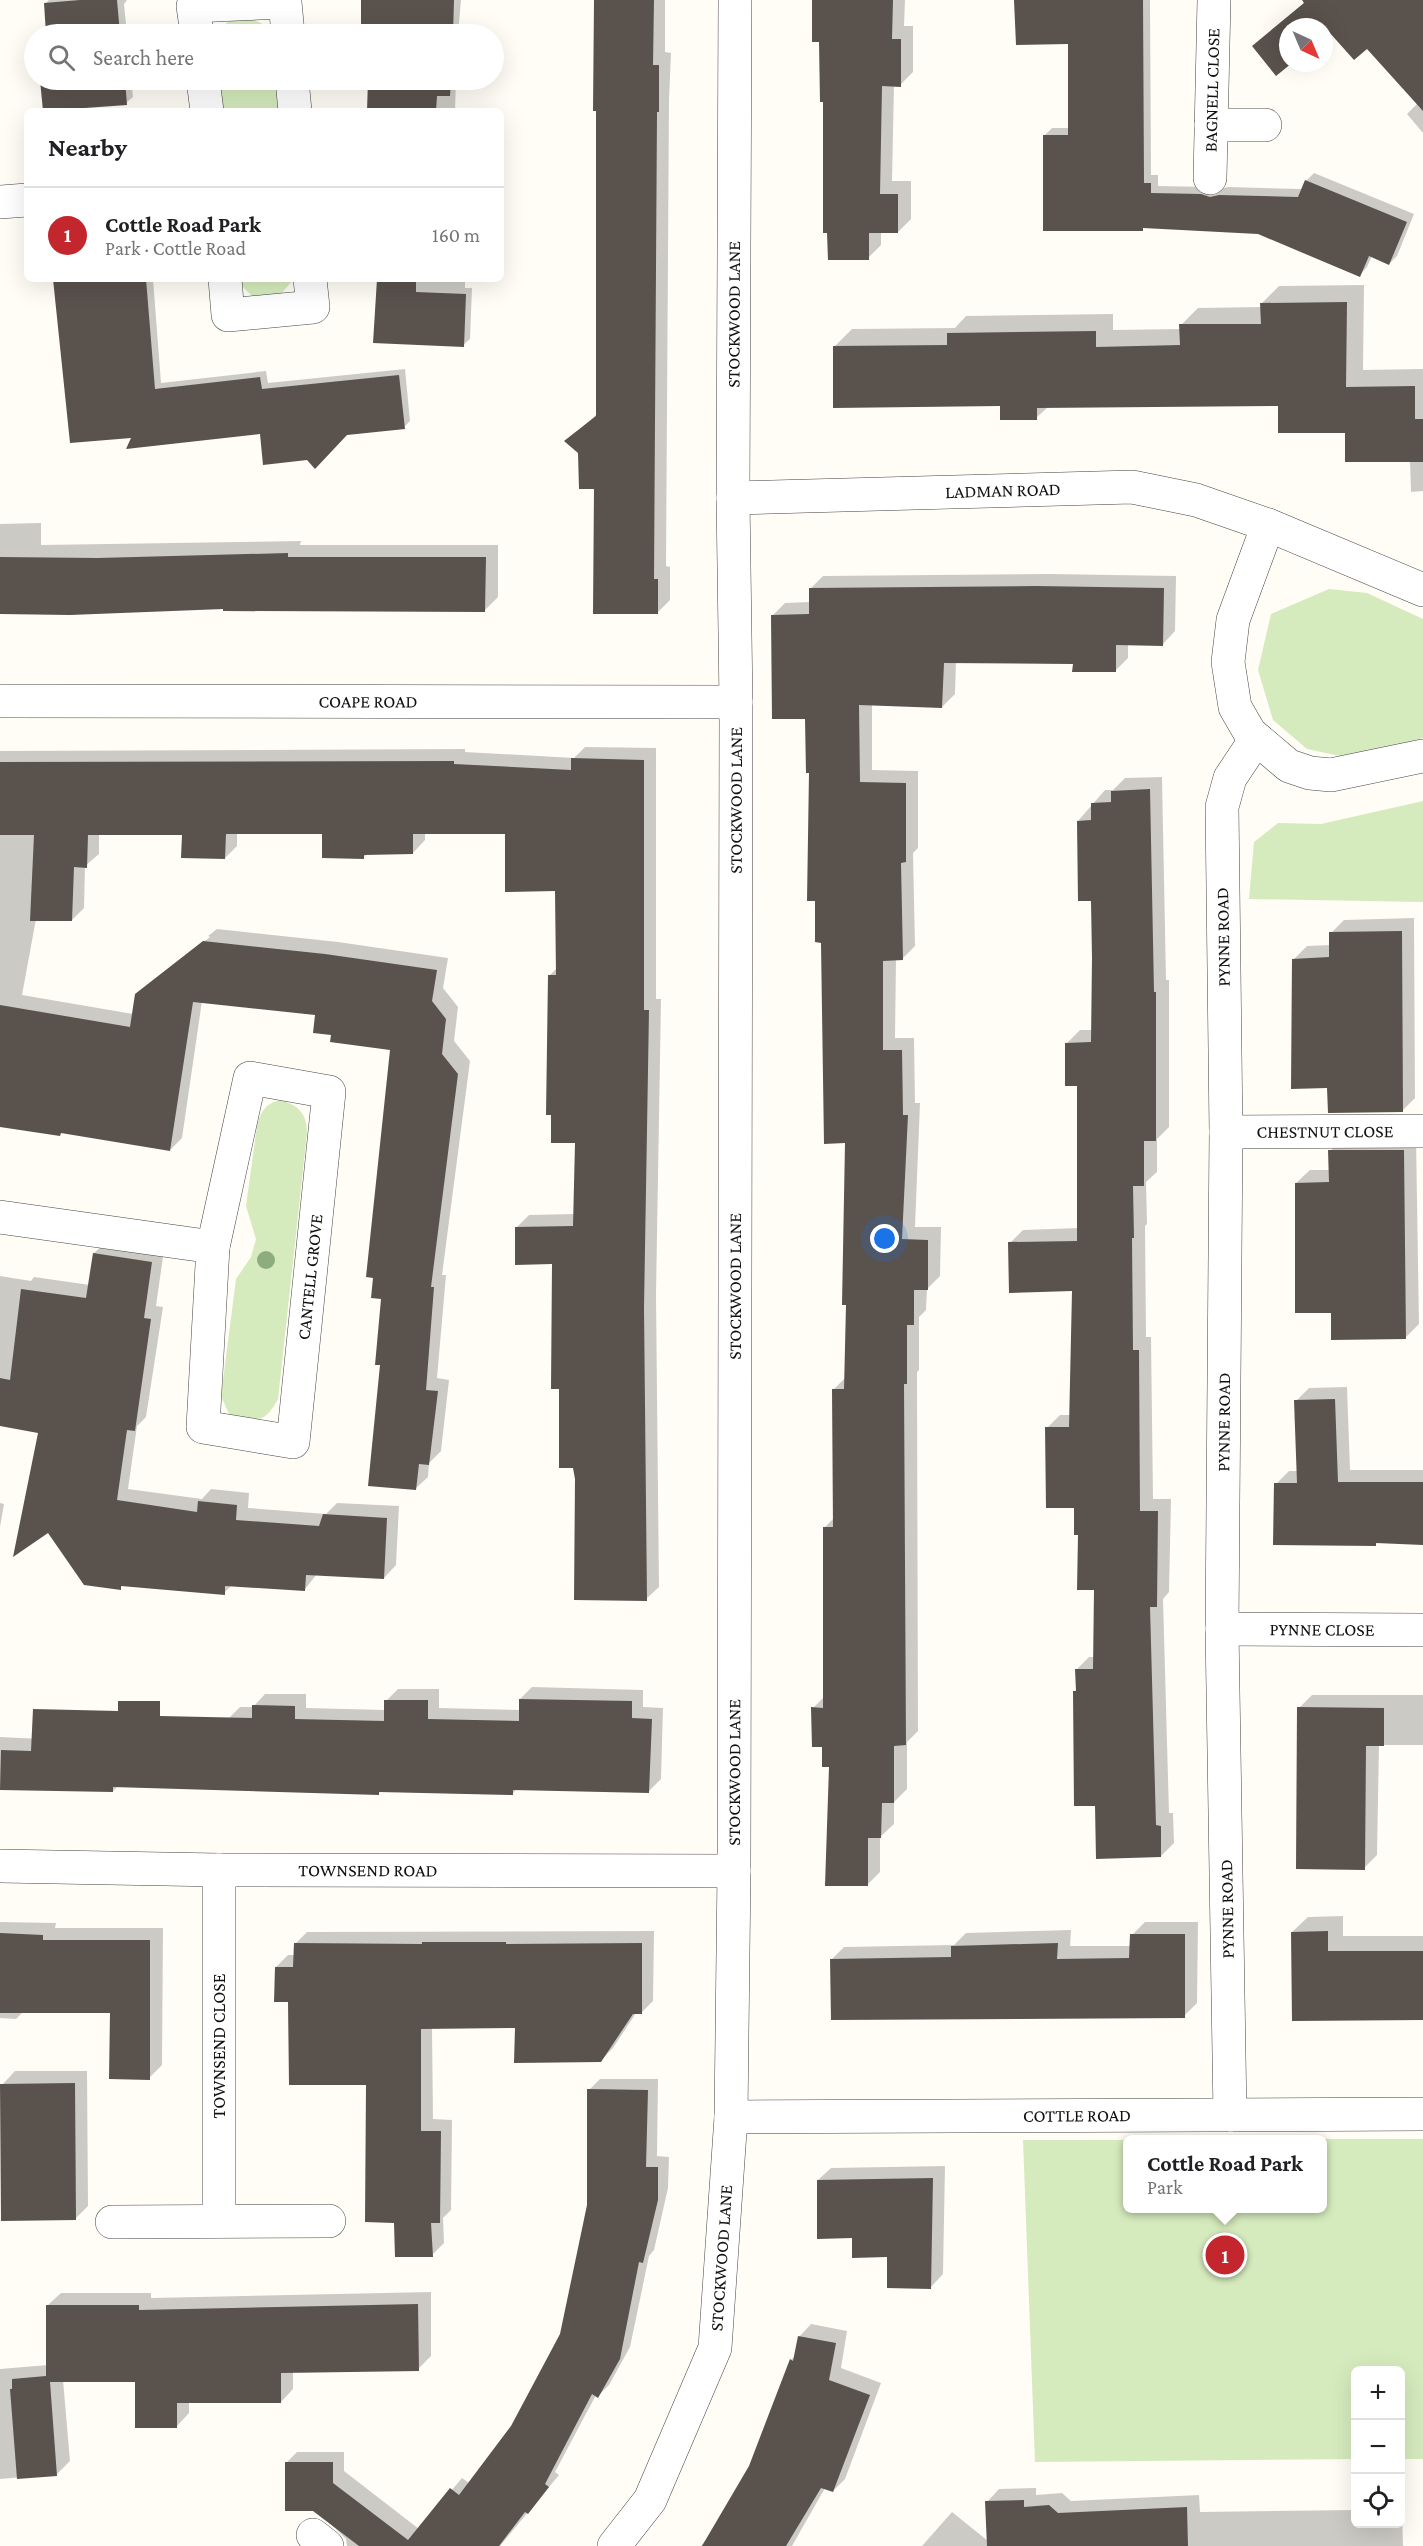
<!DOCTYPE html>
<meta charset="utf-8">
<style>
:root{--surface:#fff;--page:#f2f2f2;--text:#202124;--muted:#757577;--line:#e0e0e0;--accent:#c4262e}
body{margin:0;font-family:"Crimson Pro",serif;background:var(--page);color:var(--text)}
.controls{position:absolute;right:18px;bottom:18px;display:grid;overflow:hidden;border-radius:9px;box-shadow:0 6px 24px #0002}
.controls button{width:54px;height:54px;display:grid;place-items:center;padding:0;border:0;border-bottom:2px solid var(--line);background:var(--surface);color:var(--text);font:30px sans-serif}
.compass{position:absolute;left:1279px;top:18px;width:54px;height:54px;border-radius:50%;background:var(--surface);box-shadow:0 6px 24px #0002;rotate:136deg}
.you{position:absolute;left:885px;top:1239px;width:21px;height:21px;margin:-15px;border:4px solid #fff;border-radius:50%;background:#1a73e8;box-shadow:0 0 0 9px #1a73e833}
.badge{display:grid;place-items:center;width:39px;height:39px;border-radius:50%;background:var(--accent);color:#fff;font-size:20px;font-weight:700}
.pin{position:absolute;translate:-50% -50%;border:3px solid #fff;box-shadow:0 2px 6px #0006}
.popup{position:absolute;left:1123px;top:2135px;width:204px;height:78px;box-sizing:border-box;display:grid;place-content:center;border-radius:9px;background:var(--surface);filter:drop-shadow(0 2px 4px #0005);font-size:20px;white-space:nowrap;color:var(--muted)}
.popup b{font-size:22px;color:var(--text)}
.popup::after{content:'';position:absolute;left:50%;top:100%;margin-left:-12px;border:12px solid transparent;border-top-color:var(--surface)}
.list{margin:0;padding:0;list-style:none}
h2{display:flex;justify-content:space-between;align-items:center;height:78px;margin:0;padding:0 24px;font-size:26px}
h2 small{font-size:20px;font-weight:400;color:var(--muted)}
.list li{display:grid;grid-template-columns:39px 1fr auto;gap:18px;align-items:center;box-sizing:border-box;height:96px;padding:0 24px;border-top:2px solid var(--line)}
.list b{display:block;font-size:22px;white-space:nowrap}
.list p{margin:0;font-size:20px;white-space:nowrap;color:var(--muted)}
.list em{font-size:20px;font-style:normal;color:var(--muted)}
.icon{flex:none;width:33px;height:33px;fill:none;stroke:currentColor;stroke-width:2;stroke-linecap:round;stroke-linejoin:round}
.map{position:relative;flex:none;width:1423px;height:2546px;overflow:hidden}
.search{position:absolute;background:var(--surface);box-shadow:0 6px 24px #0002;left:24px;top:24px;width:480px;height:66px;display:flex;align-items:center;gap:15px;box-sizing:border-box;padding:0 21px;border-radius:33px;color:var(--muted);font-size:22px}
.panel{position:absolute;background:var(--surface);box-shadow:0 6px 24px #0002;left:24px;top:108px;width:480px;height:174px;border-radius:9px}
.map>svg:first-child{display:block}
</style>
<div class="map">
<svg width="1423" height="2546" viewBox="0 0 1423 2546">
<rect width="100%" height="100%" fill="#fffdf5"/>
<!-- green -->
<path fill="#d5ebbd" d="M252 19 261 23 272 34H214L229 21Z
M215 80H280L283 111H217Z
M235 279H294L280 295 255 299Z
M1329 589 1367 593 1423 619V738L1349 758 1307 749 1273 720 1258 670 1271 614Z
M1423 801V902L1249 899 1254 842 1278 823 1321 824Z
M280 1100C298 1105 307 1113 307 1133L278 1399C267 1419 262 1420 240 1422L229 1414 221 1396 236 1279 251 1257 256 1239 246 1206 257 1126C261 1111 265 1104 280 1100Z
M1245 2139H1423V2459H1401L1400 2370H1356L1355 2459 1035 2462 1023 2140H1127L1128 2208H1322V2140Z"/>
<!-- shadow -->
<path fill="#0003" d="M49 0H127L124 4 127 34H43L48 33 45 4Z
M363 0H461L458 34H362Z
M595 0H665V52L671 53 669 100 666 566 670 567V600L657 613 580 452 567 441 597 414 598 110Z
M813 0H905L904 26H913V72L900 85H894L892 181H911V219L898 232H881V245L868 258 824 100 821 41Z
M1016 0H1150L1151 175H1158V186L1209 187 1219 189 1228 187 1302 189 1306 181 1314 173 1414 214 1397 256 1389 264 1372 256 1367 267 1360 275 1258 232 1145 226 1142 229 1044 136 1052 128H1070L1069 42Z
M1304 0H1423V133L1407 114 1418 103 1367 47 1330 30 1324 34V27H1288L1290 63 1277 74 1254 46 1305 2Z
M42 80H131L133 97 126 103 45 111Z
M369 80H456L455 111H368Z
M55 279H153L161 383 266 371 268 383 405 369 410 421 404 427 347 433 307 458 261 432 133 436Z
M378 279H465V288H472L470 339 463 345Z
M1364 285 1363 370 1423 369V491L1411 492 1410 460 1279 405 1048 407 1036 418 834 347 852 329 955 328 966 316 1113 314V330L1181 329V325L1198 308 1262 307V303L1279 286Z
M41 523V545L301 541 300 545H498V597L485 610 225 607 0 613V524Z
M1050 574 1176 576 1175 631 1163 644H1128V658L1115 671 1074 663 956 661 955 694 942 707 872 704V770L918 771V848L913 853 915 946 902 959H896L895 1038H914L915 1103H920L915 1227H941L940 1276 927 1289 926 1310 919 1317V1370L917 1372 918 1731 907 1742V1789L894 1802V1824L880 1837V1872L867 1885 813 1708 825 1696 824 1528 834 1518V1389L846 1377 847 1142 822 941 807 717 773 615 785 603 810 602V589L823 576Z
M585 747 656 748V999H661L656 1295 659 1587 646 1599 576 1479 561 1387 553 1263 516 1228 529 1215 575 1214 576 1141 550 975 557 968V890L506 832H425V840L413 853H368L363 858 323 832 237 833V846L225 858 183 833H99V854L85 866 84 908 72 920 36 919 22 995 133 1014 136 994 210 937 208 936 217 929 338 942 448 958 443 988 458 1007 454 1041 470 1061 442 1275H446L437 1378 449 1380 441 1451 429 1463 428 1477 415 1489 382 1364 391 1049 333 1034 317 1014 202 1001 182 1138 170 1150 62 1132 0 1125V751L465 749V752L574 758Z
M1162 777 1166 980H1169V1127L1157 1139V1172L1146 1182 1147 1224 1145 1226 1146 1337H1151L1153 1499H1171L1169 1592 1163 1599 1169 1813H1173L1174 1843 1161 1856 1097 1804 1074 1692 1077 1689 1076 1670 1089 1657H1095V1589L1080 1534 1076 1506 1047 1428 1060 1415H1071L1074 1290 1010 1243 1023 1230 1078 1228 1079 1085 1067 1043 1080 1030H1093V900L1078 821 1105 790H1113L1125 778Z
M1414 918 1415 1098 1402 1111 1329 1086 1294 959 1307 946 1331 945V933L1344 920Z
M1416 1137 1419 1324 1406 1337 1332 1311 1296 1183 1310 1170H1330V1151L1343 1138Z
M107 1241 164 1250 156 1306 163 1307 146 1417 137 1426 128 1489 202 1499 211 1489 249 1493 248 1508 326 1514 337 1503 399 1506 396 1565 384 1578 317 1574 305 1589 232 1585 224 1593 124 1584 120 1588 40 1431 0 1424V1276L31 1281 34 1277 90 1285 94 1253Z
M1347 1387 1350 1470H1423V1543L1379 1541 1375 1545 1276 1484 1289 1471H1298L1296 1401 1309 1388Z
M0 1503 4 1504 0 1527Z
M532 1687 643 1690V1707L663 1708 661 1779 649 1791 517 1789 512 1794 381 1791 379 1793 228 1719 240 1707H253L265 1694H306V1708L386 1710V1701L398 1689H439V1708L520 1710V1699Z
M1312 1695H1423V1745H1379L1377 1855 1364 1868 1299 1708Z
M0 1737 126 1743 125 1779 113 1791 0 1789Z
M1343 1916V1936H1423V2019L1292 1932 1308 1917Z
M0 1922 56 1923 55 1928H163L162 2065 149 2078 111 2012 24 2011 16 2019 0 2018Z
M1145 1922H1198L1197 2003 1184 2016 831 1960 844 1947 954 1945 966 1933 1071 1930 1070 1946H1131L1132 1935Z
M654 1931 653 2001 641 2013H636L613 2048 600 2061 516 2027 432 2028 433 2119 452 2120 451 2210 443 2218 444 2243 432 2255 396 2221 367 2083 289 2001 276 1967 288 1955H295V1944L307 1932Z
M15 2071H87L88 2206 75 2219 2 2085Z
M600 2079H658L657 2156 669 2157 668 2188 654 2250 649 2256 630 2347 609 2385 598 2396 596 2395 555 2472 559 2475 500 2546H347L346 2539 328 2521 286 2463 297 2452H344V2471L419 2529 462 2478 469 2483 512 2427 561 2334 588 2205 589 2090Z
M945 2166 943 2274 931 2287 889 2255 853 2236 818 2180 831 2168Z
M431 2292V2356L418 2369 293 2372V2389L281 2402H189V2413L177 2426 136 2380H63L70 2461 57 2474 0 2479V2369L48 2365V2305L61 2293H151V2298Z
M811 2324 847 2331 841 2368 881 2383 845 2479 833 2491 825 2488 792 2546H701L712 2532 750 2466 791 2360 795 2356 799 2337Z
M1036 2488V2495L1062 2493 1071 2501 1199 2495 1200 2512 1356 2510V2524H1400V2509H1402L1403 2546H922L952 2512 988 2541 987 2502 999 2489Z"/>
<!-- building -->
<path fill="#5a524d" d="M80 0H117L120 34H46L44 3Z
M361 0H454L453 34H361Z
M594 0H654L653 65H659V112H657L654 579H658V614H593L594 489H579L578 453 564 441 596 416V111H593Z
M812 0H893L892 39H901V87L882 86 880 194H898V233H869V260H828L827 233H823V102H820L819 42H812Z
M1014 0H1143L1144 183H1151V193L1201 194 1210 197 1219 195 1298 197 1305 180 1407 222 1389 265 1369 256 1360 277 1258 234 1143 228V231H1043V135H1068V44L1016 45Z
M1302 0H1423V111L1367 49 1354 60 1329 32 1324 36V27H1288V63H1292L1276 76 1252 46 1304 3Z
M40 80H125L127 105 43 111Z
M368 80H451L450 96H437L436 111H367Z
M53 279H146L155 389 260 377 262 389 399 375 405 429 347 435 315 469 307 460 263 465 260 434 126 449 131 438 70 443Z
M377 279H416V292L466 294 464 347 373 343Z
M1347 302 1346 387 1415 386V419H1423V462H1345V433H1278V406L1037 408V420H1000V406L833 408V346L947 345V333L1096 331V347L1180 345 1179 324H1261L1260 303Z
M288 553V557H486L485 612 223 611V609L70 615 0 614V557L98 558Z
M1036 586 1164 588 1163 646 1116 645V672H1072L1073 664 944 663 942 708 859 705 860 782 906 783V862L901 863 903 960 883 961V1050H902L903 1115H908L902 1239 928 1240V1290H914V1325H907V1384H904L906 1745 894 1746V1803H882L881 1838H868V1886H825L829 1767H822V1747H812L811 1707 823 1708V1527H833L832 1389H844L846 1305H842L845 1143 824 1144 821 943 815 942V901H807L809 773H806L805 719H772L771 615 809 614V588Z
M571 758 644 760V1010H649L644 1308 647 1601 574 1600 575 1479 573 1468H559V1389H551L552 1264 515 1265V1227L573 1226 575 1143H551V1115H546L548 975H556L555 891 505 892V834H413V854L364 855V859L322 858V834H226L225 859 181 858 182 835H88L87 868 74 867 72 921H30L34 835H0V762L454 761V764L571 770Z
M1150 789 1154 992H1156V1141H1144V1186H1133L1134 1238H1132L1133 1350H1139L1140 1511H1158L1157 1607H1150L1156 1825 1161 1826V1857L1096 1859 1095 1806H1074L1073 1691H1076L1075 1669H1093L1094 1590H1077L1078 1535H1074V1508H1046L1045 1427H1069L1072 1291 1009 1293 1008 1242 1077 1241V1086H1065V1043L1091 1042 1092 958 1091 901H1078L1077 821 1091 820V803L1111 802V791Z
M1402 931 1403 1112 1328 1113 1327 1088 1291 1089 1292 959 1329 957V932Z
M203 941 325 954 437 970 432 1001 446 1019 442 1054 458 1074 431 1287H434L426 1390 438 1391 429 1465 419 1464 416 1490 368 1486 380 1365H375L381 1299 371 1298 373 1278 366 1277 390 1050 330 1042 331 1035 313 1033 315 1015 193 1002 170 1151 61 1133 60 1136 0 1127V1005L130 1027 135 994Z
M1328 1150H1404L1406 1339 1331 1340V1313H1295V1183L1329 1182Z
M93 1253 152 1262 144 1318 151 1319 135 1431 127 1430 117 1500 197 1512 198 1501 237 1505 236 1520 319 1526 323 1514 387 1518 384 1579 306 1575 305 1591 225 1586V1595L121 1586V1590L84 1585 48 1533 13 1557 38 1433 0 1426V1378L10 1380 21 1289 86 1298Z
M1335 1399 1338 1482H1423V1545L1376 1543V1546L1273 1545 1274 1483H1297L1294 1400Z
M519 1699 632 1701V1718L652 1719 649 1793 513 1790V1795L379 1792V1795L113 1787V1792L0 1790 1 1750 31 1751 33 1709 118 1711V1701H160V1716L252 1718V1705L295 1706V1719L384 1721V1700H428V1719L519 1721Z
M1297 1707 1384 1708V1746H1366L1365 1870 1296 1869Z
M1328 1931V1951H1423V2020L1292 2021 1291 1932Z
M0 1933 43 1935V1940H150V2080L109 2079 110 2013H0Z
M1130 1934H1185V2018L831 2020 830 1959 951 1957V1946L1058 1943 1057 1959 1129 1958Z
M422 1942H506V1944L642 1943V2014H633L601 2062 514 2063 515 2028 421 2029V2131H441L440 2223H431L433 2257H395L394 2223 365 2222 366 2085H289L288 2002H274L275 1967H293L294 1943 422 1944Z
M75 2083 76 2220 1 2221 0 2084Z
M587 2089 648 2090 646 2167H658V2200L643 2263 639 2262 620 2359 598 2398 592 2394 545 2484 549 2487 528 2514 525 2512 499 2546H359L313 2511H285V2462H333V2483L408 2540 450 2488 459 2495 511 2426 560 2334 587 2205Z
M933 2178 931 2289 887 2288V2257L852 2258V2238L817 2239V2180Z
M418 2304 419 2371 281 2373V2403H177V2428H135V2382H50L57 2476 17 2479 10 2389H12V2379L46 2376V2305H139V2310Z
M798 2336 836 2343 829 2380 870 2395 833 2492 821 2488 786 2546H702L749 2466 790 2359 793 2361Z
M1024 2500V2507L1049 2505 1058 2513 1187 2507 1188 2546H987L985 2501Z"/>
<g fill="none" stroke-linecap="round" stroke-linejoin="round">
<!-- minor casing -->
<g stroke="#444" stroke-width="34">
<g id="minor">
<path d="M197 34 193 6 285 2 288 34"/>
<path d="M203 80 207 111"/>
<path d="M292 80 295 111"/>
<path d="M1211 125H1265"/>
<path id="s1" d="M1210 178 1214 0"/>
<path d="M0 202 27 200"/>
<path d="M225 279 228 315 313 307 310 279"/>
<path id="s2" d="M733 498 1132 487 1196 500 1268 525 1423 590"/>
<path d="M1268 525 1233 620 1228 662 1235 707 1250 733 1289 766 1310 773 1331 775 1423 756"/>
<path id="s3" d="M0 701 736 702"/>
<path d="M250 1078 329 1092 293 1442 203 1427 213 1247Z"/>
<path id="s4" d="M1226 1132 1423 1131"/>
<path d="M0 1217 213 1247"/>
<path id="s5" d="M1222 1629 1423 1630"/>
<path id="s6" d="M0 1866 219 1870 734 1871"/>
<path id="s7" d="M1230 2115 1222 1629 1226 1132 1222 807 1230 778 1256 739"/>
<path id="s8" d="M731 2117 1423 2114"/>
<path d="M219 2221V1870"/>
<path d="M112 2222 329 2221"/>
<path d="M313 2535 327 2546"/>
<path id="s9" d="M614 2546 650 2500 715 2348 731 2117 734 1871 736 702 733 498 735 0"/>
</g>
</g>
<!-- minor -->
<use href="#minor" stroke="#fff" stroke-width="33"/>
</g>
<!-- trees -->
<circle fill="#8dad7f" cx="266" cy="1260" r="9"/>
<g text-anchor="middle" dominant-baseline="central" stroke-width="6" stroke-linejoin="round" paint-order="stroke">
<!-- street labels -->
<g font-size="18" fill="#111" stroke="#fff">
<text stroke="none"><textPath href="#s1" startOffset="88">BAGNELL CLOSE</textPath></text>
<text stroke="none"><textPath href="#s9" startOffset="2258">STOCKWOOD LANE</textPath></text>
<text stroke="none"><textPath href="#s2" startOffset="270">LADMAN ROAD</textPath></text>
<text stroke="none"><textPath href="#s3" startOffset="368">COAPE ROAD</textPath></text>
<text stroke="none"><textPath href="#s9" startOffset="1772">STOCKWOOD LANE</textPath></text>
<text transform="translate(1223 937) rotate(-91)">PYNNE ROAD</text>
<text stroke="none"><textPath href="#s4" startOffset="99">CHESTNUT CLOSE</textPath></text>
<text transform="translate(310 1277) rotate(-84)">CANTELL GROVE</text>
<text stroke="none"><textPath href="#s9" startOffset="1286">STOCKWOOD LANE</textPath></text>
<text stroke="none"><textPath href="#s7" startOffset="693">PYNNE ROAD</textPath></text>
<text stroke="none"><textPath href="#s5" startOffset="100">PYNNE CLOSE</textPath></text>
<text stroke="none"><textPath href="#s9" startOffset="800">STOCKWOOD LANE</textPath></text>
<text stroke="none"><textPath href="#s6" startOffset="368">TOWNSEND ROAD</textPath></text>
<text transform="translate(1227 1909) rotate(-91)">PYNNE ROAD</text>
<text transform="translate(219 2046) rotate(-90)">TOWNSEND CLOSE</text>
<text stroke="none"><textPath href="#s8" startOffset="346">COTTLE ROAD</textPath></text>
<text stroke="none"><textPath href="#s9" startOffset="314">STOCKWOOD LANE</textPath></text>
</g>
</g>
</svg>
<div class="controls">
<button>+</button>
<button>−</button>
<button><svg class="icon" aria-label="locate" viewBox="0 0 24 24"><circle cx="12" cy="12" r="6"/><path d="M12 2v4M12 18v4M2 12h4M18 12h4"/></svg></button>
</div>
<svg class="compass" viewBox="-18 -18 36 36"><path d="M0-13l5 13h-10z" fill="#e53935"/><path d="M0 13l5-13h-10z" fill="#757577"/></svg>
<div class="you"></div>
<div class="pin badge" style="left:1225px;top:2255px">1</div>
<div class="popup"><b>Cottle Road Park</b>Park</div>
<div class="search"><svg class="icon" aria-label="search" viewBox="0 0 24 24"><circle cx="10" cy="10" r="6"/><path d="M15 15l6 6"/></svg>Search here</div>
<section class="panel">
<h2>Nearby<small></small></h2>
<ul class="list">
<li><span class="badge">1</span><div><b>Cottle Road Park</b><p>Park · Cottle Road</p></div><em>160 m</em></li>
</ul>
</section>
</div>
